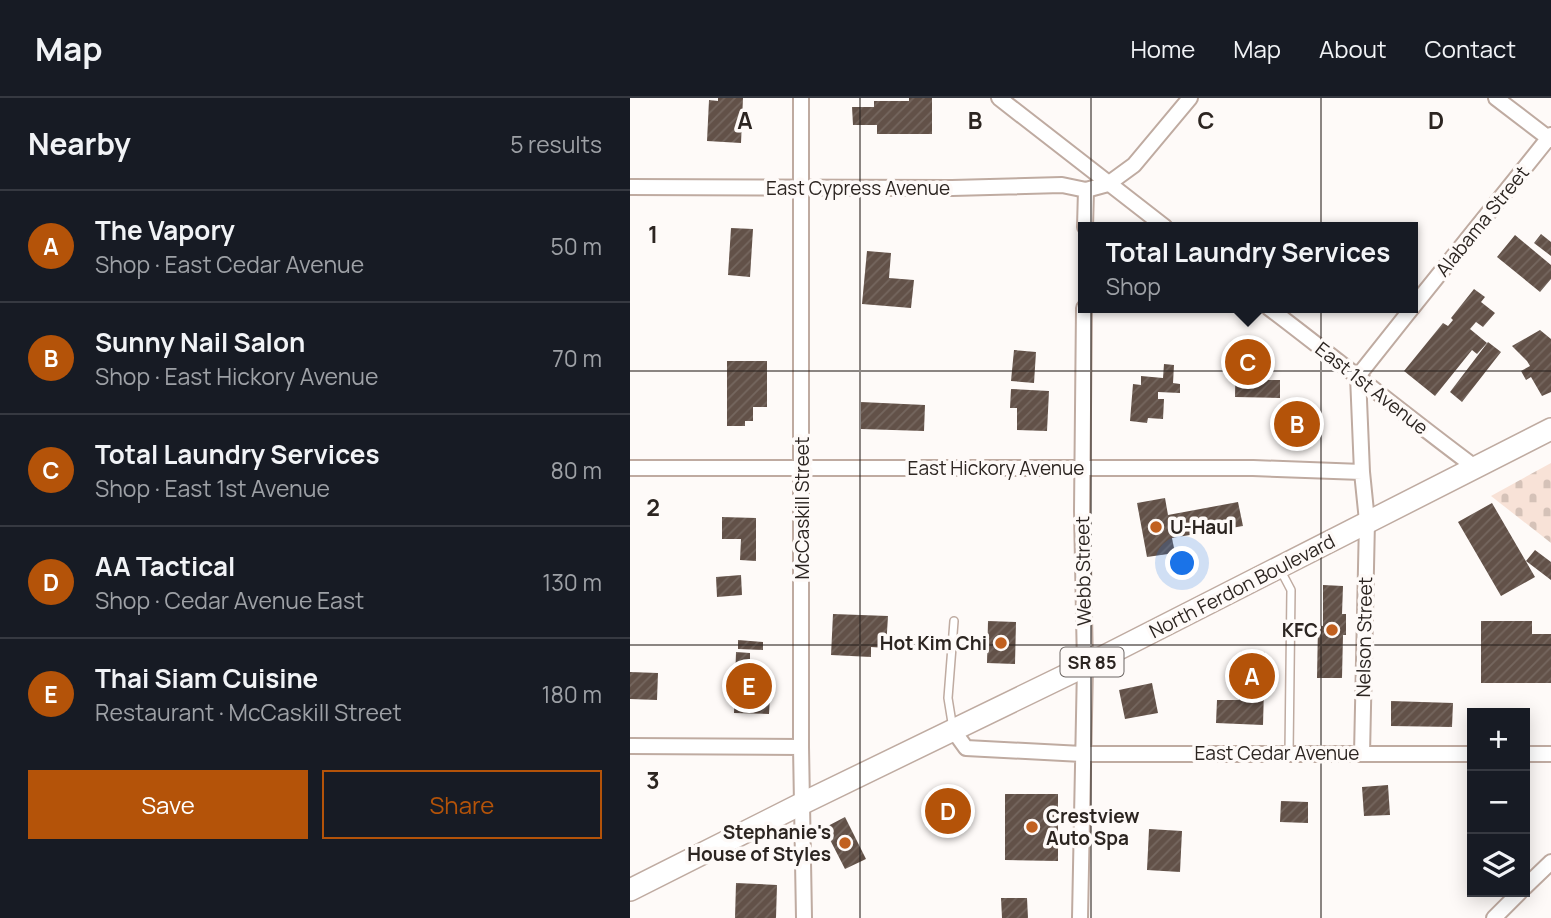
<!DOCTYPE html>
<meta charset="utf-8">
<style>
:root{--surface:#171b24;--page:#20242c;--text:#f1f3f6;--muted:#9ea1a6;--line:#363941;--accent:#b45309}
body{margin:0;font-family:Manrope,sans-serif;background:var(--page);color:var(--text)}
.controls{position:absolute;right:21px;bottom:21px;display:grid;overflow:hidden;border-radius:0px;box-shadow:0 4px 18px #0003}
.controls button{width:63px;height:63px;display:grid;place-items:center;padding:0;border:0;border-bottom:2px solid var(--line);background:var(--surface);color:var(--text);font:35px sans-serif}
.you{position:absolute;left:553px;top:466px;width:24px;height:24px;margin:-18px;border:5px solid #fff;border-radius:50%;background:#1a73e8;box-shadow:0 0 0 10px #1a73e833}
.badge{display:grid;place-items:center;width:46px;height:46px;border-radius:50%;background:var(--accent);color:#fff;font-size:23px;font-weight:700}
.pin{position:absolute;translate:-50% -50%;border:4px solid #fff;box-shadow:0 2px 7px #0006}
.popup{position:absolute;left:448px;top:124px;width:340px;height:91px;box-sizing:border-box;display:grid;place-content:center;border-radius:0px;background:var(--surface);filter:drop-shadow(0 2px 5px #0005);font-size:23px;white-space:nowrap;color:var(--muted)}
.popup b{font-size:26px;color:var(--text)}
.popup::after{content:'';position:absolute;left:50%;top:100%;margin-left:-14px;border:14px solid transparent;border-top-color:var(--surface)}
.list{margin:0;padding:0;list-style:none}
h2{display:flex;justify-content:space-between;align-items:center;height:91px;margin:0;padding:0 28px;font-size:30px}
h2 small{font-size:23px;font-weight:400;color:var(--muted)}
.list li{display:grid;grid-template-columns:46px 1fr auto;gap:21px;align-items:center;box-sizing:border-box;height:112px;padding:0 28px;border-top:2px solid var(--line)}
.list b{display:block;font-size:26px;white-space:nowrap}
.list p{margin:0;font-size:23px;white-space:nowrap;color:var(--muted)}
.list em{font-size:23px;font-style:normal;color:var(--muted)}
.actions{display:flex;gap:14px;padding:21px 28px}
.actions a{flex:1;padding:16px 0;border:2px solid var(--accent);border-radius:0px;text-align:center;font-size:24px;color:var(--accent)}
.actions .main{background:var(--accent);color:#fff}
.icon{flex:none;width:38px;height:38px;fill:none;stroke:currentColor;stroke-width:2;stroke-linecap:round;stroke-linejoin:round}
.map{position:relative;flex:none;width:921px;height:820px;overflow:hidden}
header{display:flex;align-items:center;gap:42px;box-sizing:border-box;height:98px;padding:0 35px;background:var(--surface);border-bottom:2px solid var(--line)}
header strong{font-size:33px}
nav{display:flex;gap:38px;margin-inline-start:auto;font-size:24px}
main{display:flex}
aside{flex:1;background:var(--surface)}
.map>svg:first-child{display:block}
</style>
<header>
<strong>Map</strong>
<nav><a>Home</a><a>Map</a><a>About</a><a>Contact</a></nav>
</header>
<main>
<aside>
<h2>Nearby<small>5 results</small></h2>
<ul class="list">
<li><span class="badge">A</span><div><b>The Vapory</b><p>Shop · East Cedar Avenue</p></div><em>50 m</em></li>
<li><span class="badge">B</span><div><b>Sunny Nail Salon</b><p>Shop · East Hickory Avenue</p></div><em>70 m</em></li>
<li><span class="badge">C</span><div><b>Total Laundry Services</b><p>Shop · East 1st Avenue</p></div><em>80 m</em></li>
<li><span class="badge">D</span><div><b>AA Tactical</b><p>Shop · Cedar Avenue East</p></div><em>130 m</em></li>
<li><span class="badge">E</span><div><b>Thai Siam Cuisine</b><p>Restaurant · McCaskill Street</p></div><em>180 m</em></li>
</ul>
<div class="actions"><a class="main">Save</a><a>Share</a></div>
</aside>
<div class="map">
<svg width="921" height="820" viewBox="0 0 921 820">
<defs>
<pattern id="cemetery-stones" width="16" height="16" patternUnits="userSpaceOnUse" patternTransform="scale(1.75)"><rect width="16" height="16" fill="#f8e2d7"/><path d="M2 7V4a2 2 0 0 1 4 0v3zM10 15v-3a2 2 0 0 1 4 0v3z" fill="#d5c2b8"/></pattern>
<pattern id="building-hatch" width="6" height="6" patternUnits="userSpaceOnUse" patternTransform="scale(1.75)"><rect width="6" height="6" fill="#625148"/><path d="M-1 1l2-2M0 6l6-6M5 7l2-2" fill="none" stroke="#75675f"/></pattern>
</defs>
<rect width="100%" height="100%" fill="#fefaf8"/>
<!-- cemetery -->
<path fill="url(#cemetery-stones)" d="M921 365V445L861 398Z"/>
<!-- building -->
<path fill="url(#building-hatch)" d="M88 0H113L111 45 77 43 79 2 88 3Z
M279 0H302V36H247V27H223L222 9H244V3H279Z
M101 130 123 131 120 179 98 177Z
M911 136 921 144V158L904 145Z
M885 137 921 167V181L910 194 867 159Z
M237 153 261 155 259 180 284 182 281 210 232 206Z
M844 191 855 199 851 204 865 215 853 229 846 224 840 231 857 245 847 256 842 252 805 298 774 273 813 225 818 228 823 222 821 220Z
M910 232 921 241V294L912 298 901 279 896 282 891 273 900 268 897 263 882 248Z
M858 244 871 254 832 304 820 294Z
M606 246 632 247 631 282H650V300L605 299Z
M384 252 406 254 404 285 381 283Z
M97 263H137V309H123V323H115V328H97Z
M534 266 544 267 543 285 550 286V295L528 294V301H534L533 321 518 320 517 325 500 323 503 286 511 287V278L533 280Z
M381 291 419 293 417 333 387 332V310H380Z
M231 304 295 307 294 333 231 331Z
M652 306H682L681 346 652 345Z
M535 400 538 417 608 404 613 428 542 440 545 455 517 459 507 405Z
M862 405 905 479 871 498 828 424Z
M92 419 126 420V463L110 462 111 441H92Z
M905 452 921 464V482L896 463Z
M111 477 112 497 87 499 86 479Z
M693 487 713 488 712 516H716V537H713L712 580H687L688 527 693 528Z
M203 516 258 518 256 550 241 549V559L201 557Z
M358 523 386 524 385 566 357 565Z
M851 523H902V536H921V585H851Z
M108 542 133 544V552L108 551Z
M611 553 635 554 633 627 586 625 587 602H609Z
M106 554 120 555V577L134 578V599H140L139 616 104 615Z
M0 574 28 575 27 602 0 601Z
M522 585 528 615 495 621 489 592Z
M761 603 823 605 822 629 761 628Z
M758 687 760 717 734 718 732 689Z
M375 696H428V763L375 762Z
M306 697 332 699 331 729 304 727Z
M651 703 678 704V725L650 724Z
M215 719 236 761 215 771 194 730Z
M519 731 552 733 550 774 517 772Z
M106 785 147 787 146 820H105Z
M371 800H397L398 820H372Z"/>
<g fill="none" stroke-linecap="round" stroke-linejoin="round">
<!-- service casing -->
<g stroke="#bfaba1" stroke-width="10">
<path id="service" d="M651 473 661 492 659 655
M323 631 318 600 324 523"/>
</g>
<!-- minor casing -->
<g stroke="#bfaba1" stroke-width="18">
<path id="minor" d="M171 0V649L174 820
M369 0 535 129
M866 0 921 42
M0 89 322 90 432 87 456 92 478 86 504 67 560 0
M455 129 456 92
M639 210C709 263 776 318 846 370
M782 210 921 37
M0 370H623L732 374
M323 632 336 650 452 656H842
M0 648 171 649
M732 656 737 423 732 374 728 278 782 210
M895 656H921
M895 789 921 764
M450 820 455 568 452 413 454 210
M864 820 890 794"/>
</g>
<!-- primary casing -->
<g stroke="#bfaba1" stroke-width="24">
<path id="primary" d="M0 792 171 706 455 568 921 331"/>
</g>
<!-- service -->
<use href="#service" stroke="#fff" stroke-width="7"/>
<!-- minor -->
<use href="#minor" stroke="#fff" stroke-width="14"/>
<!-- primary -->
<use href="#primary" stroke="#fff" stroke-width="21"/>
</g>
<!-- grid -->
<path fill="none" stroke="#2c2521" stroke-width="2" stroke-opacity="0.55" d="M230 0V820M461 0V820M691 0V820M0 273H921M0 547H921"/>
<!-- markers -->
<g fill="#c1601f" stroke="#fefaf8" stroke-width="2.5">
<circle cx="526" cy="429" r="7"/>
<circle cx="702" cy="532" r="7"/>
<circle cx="371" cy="545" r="7"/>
<circle cx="402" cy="729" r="7"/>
<circle cx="215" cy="745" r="7"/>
</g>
<g text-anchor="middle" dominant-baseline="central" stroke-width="7" stroke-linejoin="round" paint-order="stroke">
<!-- shield labels -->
<rect fill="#fefaf8" stroke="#6b6562" stroke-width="2" x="430.5" y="549.5" width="63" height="29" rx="5"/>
<g font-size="18" font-weight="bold" fill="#2c2521">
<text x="462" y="564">SR 85</text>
</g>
<!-- street labels -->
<g font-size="19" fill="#2c2521" stroke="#fefaf8">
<text x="228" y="90">East Cypress Avenue</text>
<text transform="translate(852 123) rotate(-51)">Alabama Street</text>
<text transform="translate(742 290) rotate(38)">East 1st Avenue</text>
<text x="366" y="370">East Hickory Avenue</text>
<text transform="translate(172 410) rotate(-90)">McCaskill Street</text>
<text transform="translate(453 473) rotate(-91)">Webb Street</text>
<text transform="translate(612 488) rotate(-27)">North Ferdon Boulevard</text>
<text transform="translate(734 539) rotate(-89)">Nelson Street</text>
<text x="647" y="655">East Cedar Avenue</text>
</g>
<!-- poi labels -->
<g font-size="19" font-weight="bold" fill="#2c2521" stroke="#fefaf8" text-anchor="end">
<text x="540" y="429" text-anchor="start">U-Haul</text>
<text x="688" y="532">KFC</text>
<text x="357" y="545">Hot Kim Chi</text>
<text x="416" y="718" text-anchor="start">Crestview<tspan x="416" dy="22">Auto Spa</tspan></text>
<text x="201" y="734">Stephanie's<tspan x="201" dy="22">House of Styles</tspan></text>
</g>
</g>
<g font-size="23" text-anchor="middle" font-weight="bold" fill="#2c2521" stroke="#fefaf8" stroke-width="7" stroke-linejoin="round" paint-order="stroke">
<text x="115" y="31">A</text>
<text x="345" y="31">B</text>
<text x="576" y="31">C</text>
<text x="806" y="31">D</text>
<text x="23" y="145">1</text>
<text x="23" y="418">2</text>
<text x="23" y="691">3</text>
</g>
</svg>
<div class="controls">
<button>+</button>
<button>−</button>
<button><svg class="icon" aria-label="layers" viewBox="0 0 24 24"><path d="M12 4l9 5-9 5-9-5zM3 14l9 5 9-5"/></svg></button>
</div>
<div class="you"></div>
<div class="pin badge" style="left:622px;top:578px">A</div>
<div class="pin badge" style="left:667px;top:326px">B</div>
<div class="pin badge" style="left:618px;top:264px">C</div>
<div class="popup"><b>Total Laundry Services</b>Shop</div>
<div class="pin badge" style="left:318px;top:713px">D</div>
<div class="pin badge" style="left:119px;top:588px">E</div>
</div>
</main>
